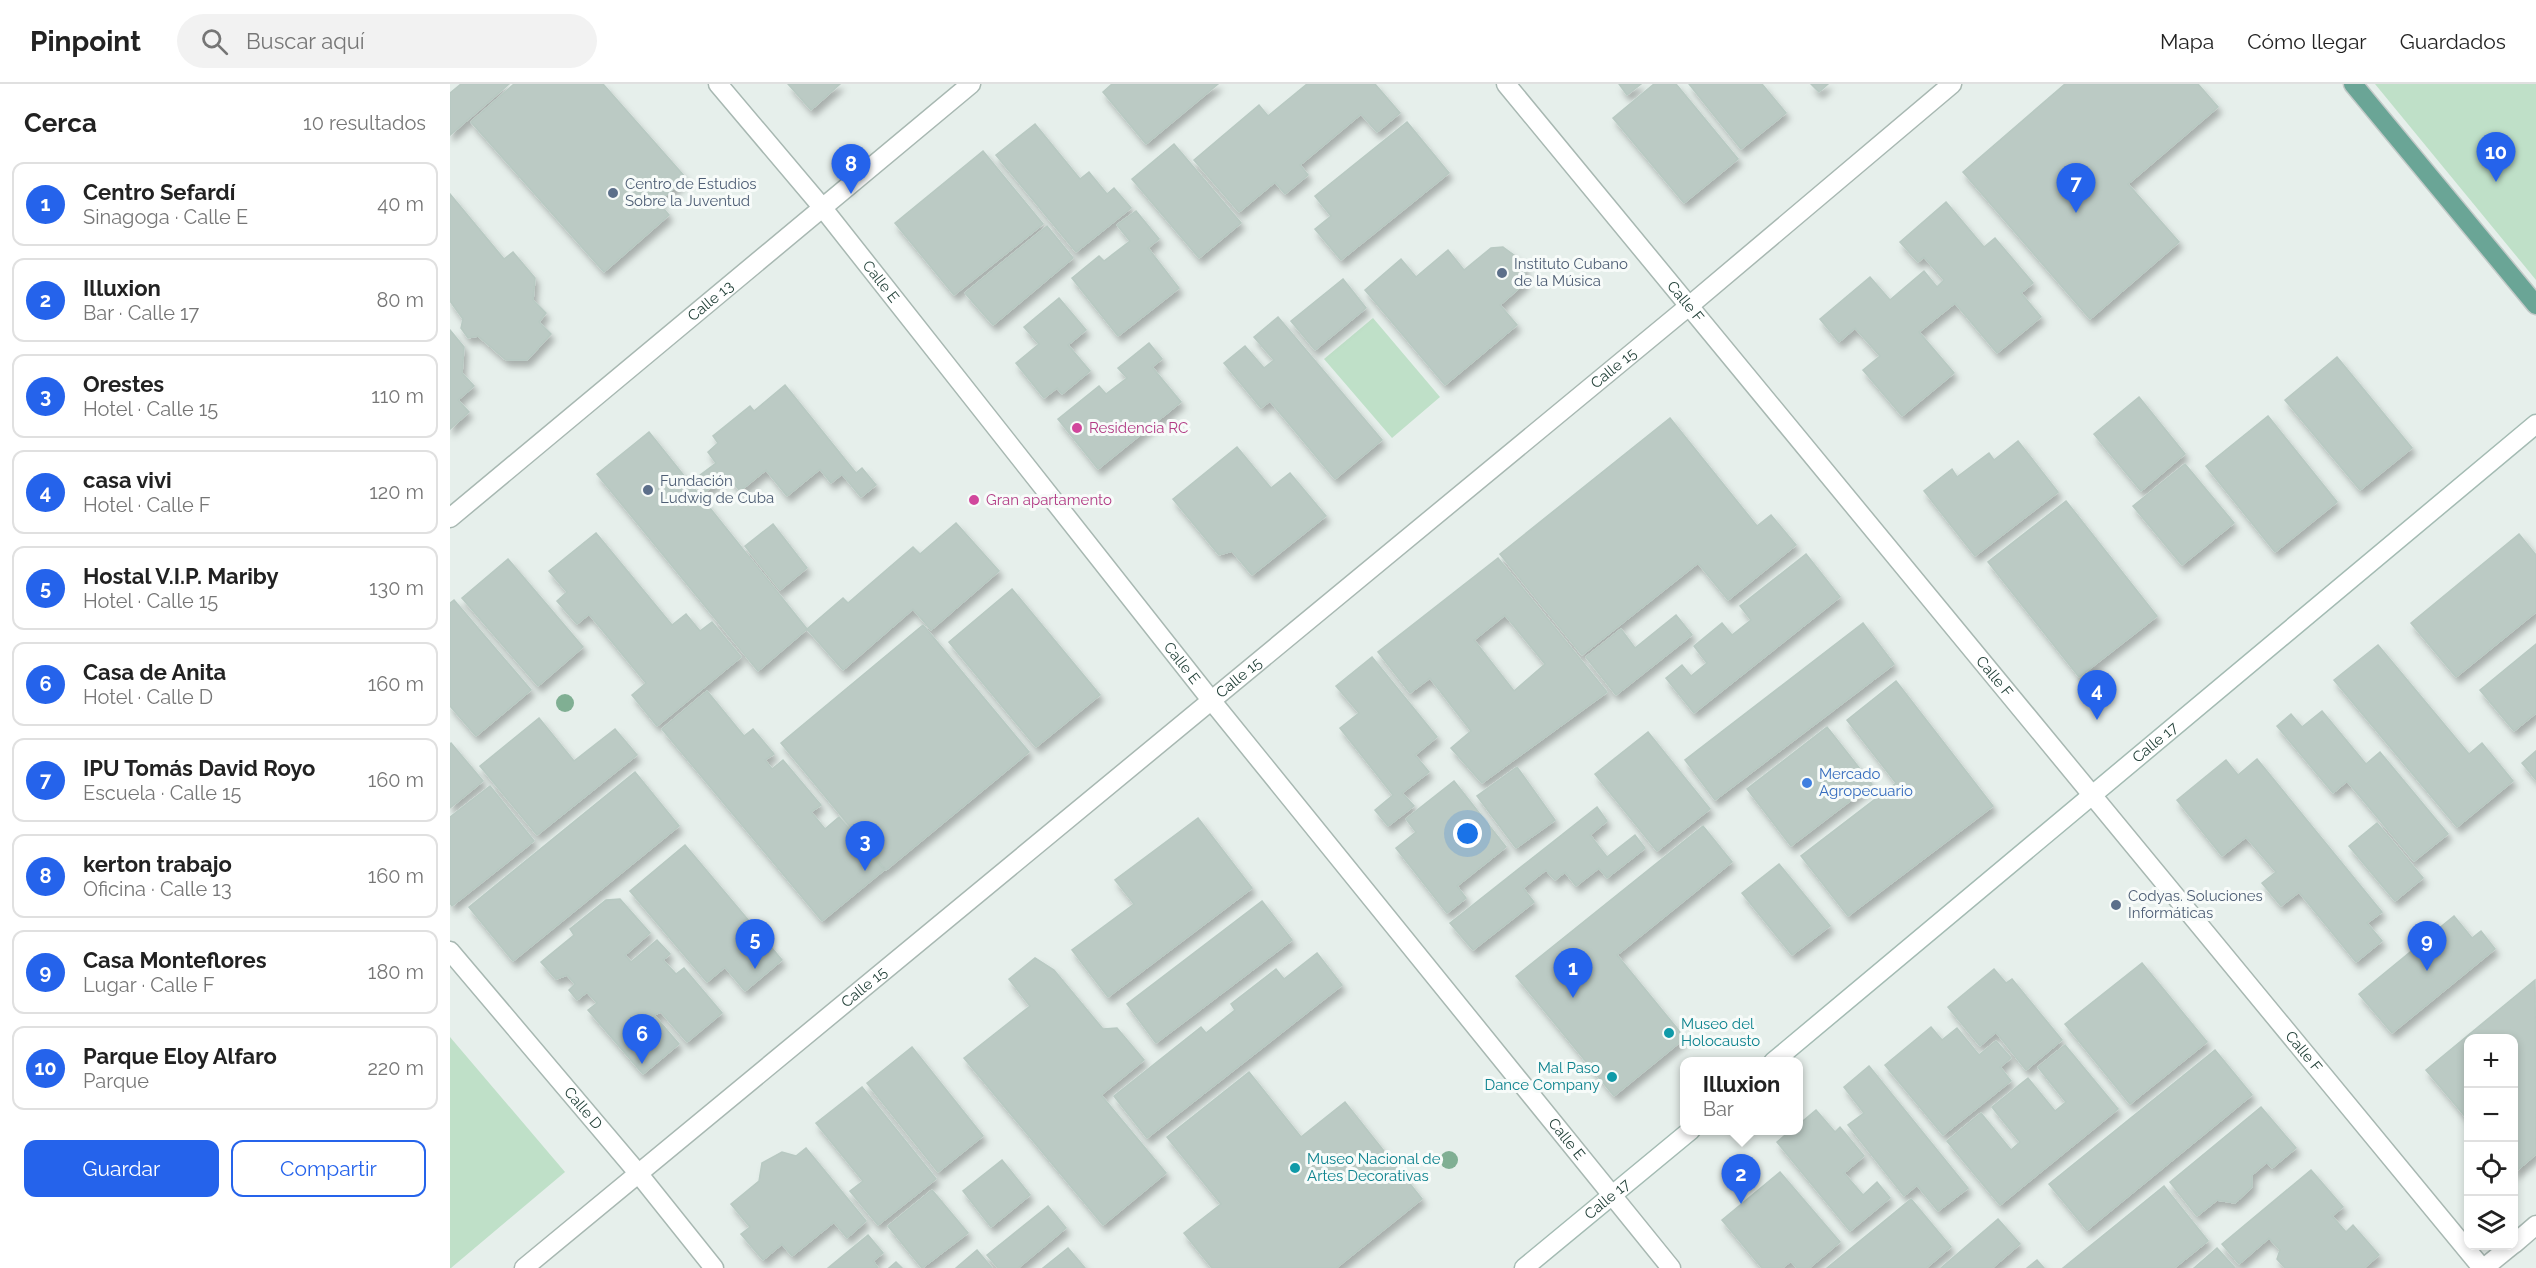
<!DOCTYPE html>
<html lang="es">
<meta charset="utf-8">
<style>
:root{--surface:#fff;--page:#f2f2f2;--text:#222;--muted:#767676;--line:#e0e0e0;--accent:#2563eb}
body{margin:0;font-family:Raleway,sans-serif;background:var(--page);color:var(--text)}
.controls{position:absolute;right:18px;bottom:18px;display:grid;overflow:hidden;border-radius:12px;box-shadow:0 3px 9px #0003}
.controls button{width:54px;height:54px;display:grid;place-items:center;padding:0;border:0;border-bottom:2px solid var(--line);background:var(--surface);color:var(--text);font:30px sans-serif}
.you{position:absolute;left:1018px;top:750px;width:21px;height:21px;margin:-15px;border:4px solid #fff;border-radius:50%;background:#1a73e8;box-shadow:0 0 0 9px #1a73e833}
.badge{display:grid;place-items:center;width:39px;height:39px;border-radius:50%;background:var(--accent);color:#fff;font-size:20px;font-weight:700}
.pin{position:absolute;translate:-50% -50px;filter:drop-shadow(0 2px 3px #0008)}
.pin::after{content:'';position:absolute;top:32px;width:21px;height:18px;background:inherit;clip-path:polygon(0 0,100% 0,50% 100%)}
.popup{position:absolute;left:1230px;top:973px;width:123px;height:78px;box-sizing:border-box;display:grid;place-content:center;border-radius:12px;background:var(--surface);filter:drop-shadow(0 2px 4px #0005);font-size:20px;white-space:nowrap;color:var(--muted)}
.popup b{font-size:22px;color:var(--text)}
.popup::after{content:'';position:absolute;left:50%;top:100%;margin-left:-12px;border:12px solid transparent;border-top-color:var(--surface)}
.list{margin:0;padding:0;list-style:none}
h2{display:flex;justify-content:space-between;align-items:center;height:78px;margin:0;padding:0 24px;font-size:26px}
h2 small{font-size:20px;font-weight:400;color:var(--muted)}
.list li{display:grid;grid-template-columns:39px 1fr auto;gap:18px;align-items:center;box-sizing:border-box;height:84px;margin:0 12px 12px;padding:0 12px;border:2px solid var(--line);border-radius:12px}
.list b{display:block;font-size:22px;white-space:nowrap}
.list p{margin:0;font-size:20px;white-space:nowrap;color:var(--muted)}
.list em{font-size:20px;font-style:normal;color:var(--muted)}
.actions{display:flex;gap:12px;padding:18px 24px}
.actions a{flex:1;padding:14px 0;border:2px solid var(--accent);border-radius:12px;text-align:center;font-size:21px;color:var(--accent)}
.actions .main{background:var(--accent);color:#fff}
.icon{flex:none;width:33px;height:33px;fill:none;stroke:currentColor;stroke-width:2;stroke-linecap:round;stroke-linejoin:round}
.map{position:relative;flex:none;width:2086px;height:1184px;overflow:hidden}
header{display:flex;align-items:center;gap:36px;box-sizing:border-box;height:84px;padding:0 30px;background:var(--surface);border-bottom:2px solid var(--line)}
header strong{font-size:28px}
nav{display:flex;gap:33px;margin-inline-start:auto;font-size:21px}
.search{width:420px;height:54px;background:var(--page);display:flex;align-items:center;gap:15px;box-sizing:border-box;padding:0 21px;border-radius:33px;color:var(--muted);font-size:22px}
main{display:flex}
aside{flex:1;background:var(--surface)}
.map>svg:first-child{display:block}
</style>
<header>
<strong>Pinpoint</strong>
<div class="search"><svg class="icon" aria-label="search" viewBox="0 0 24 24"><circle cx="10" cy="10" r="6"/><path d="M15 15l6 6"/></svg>Buscar aquí</div>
<nav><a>Mapa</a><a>Cómo llegar</a><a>Guardados</a></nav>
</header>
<main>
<aside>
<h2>Cerca<small>10 resultados</small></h2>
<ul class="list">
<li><span class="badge">1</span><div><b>Centro Sefardí</b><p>Sinagoga · Calle E</p></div><em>40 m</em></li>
<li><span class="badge">2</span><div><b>Illuxion</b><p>Bar · Calle 17</p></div><em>80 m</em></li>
<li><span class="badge">3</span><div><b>Orestes</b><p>Hotel · Calle 15</p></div><em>110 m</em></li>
<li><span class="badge">4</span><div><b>casa vivi</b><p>Hotel · Calle F</p></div><em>120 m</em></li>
<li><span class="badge">5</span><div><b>Hostal V.I.P. Mariby</b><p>Hotel · Calle 15</p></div><em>130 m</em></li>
<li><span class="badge">6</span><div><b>Casa de Anita</b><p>Hotel · Calle D</p></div><em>160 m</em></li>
<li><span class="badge">7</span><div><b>IPU Tomás David Royo</b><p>Escuela · Calle 15</p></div><em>160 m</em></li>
<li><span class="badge">8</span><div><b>kerton trabajo</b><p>Oficina · Calle 13</p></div><em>160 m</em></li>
<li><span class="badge">9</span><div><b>Casa Monteflores</b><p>Lugar · Calle F</p></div><em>180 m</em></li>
<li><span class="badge">10</span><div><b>Parque Eloy Alfaro</b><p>Parque</p></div><em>220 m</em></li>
</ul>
<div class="actions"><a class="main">Guardar</a><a>Compartir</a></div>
</aside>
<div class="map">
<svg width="2086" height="1184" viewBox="0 0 2086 1184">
<defs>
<filter id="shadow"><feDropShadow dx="3.5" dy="6" stdDeviation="3" flood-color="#0004"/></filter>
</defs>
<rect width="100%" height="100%" fill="#e6efeb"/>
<!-- green -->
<path fill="#bfe0c8" d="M1925 0H2086V196Z
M923 234 990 313 942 354 874 275Z
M0 953 115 1088 1 1184H0Z"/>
<!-- building -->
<path fill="#bbcac4" stroke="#b8c9c2" stroke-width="1.5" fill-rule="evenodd" filter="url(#shadow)" d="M11 0H59L0 51V9Z
M64 0H153L236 94 208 118 219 131 154 188 21 38Z
M338 0H390L361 26Z
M662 0H768L696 60 653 8Z
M857 0H925L950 29 927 48 911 30 850 81 858 91 835 110 825 98 789 128 744 76 809 21 818 32Z
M1169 0H1191L1177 11Z
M1204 0H1226L1288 75 1234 119 1163 34Z
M1239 0H1312L1336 29 1291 65Z
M1361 0H1378L1369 8Z
M1615 0H1748L1768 23 1678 100 1729 158 1640 235 1513 88Z
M957 38 999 89 891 176 865 145 881 132 865 112Z
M585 40 630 95 639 88 657 110 664 104 681 124 626 168 546 71Z
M724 60 791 139 749 174 682 95Z
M533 67 593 140 504 211 445 139Z
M0 110 54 175 63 168 85 194 83 216 96 229 89 238 101 250 77 276H56L28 252 18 254 11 244 13 235 0 217Z
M1496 118 1534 163 1545 154 1583 199 1571 209 1591 233 1547 269 1505 219 1469 248 1504 289 1452 332 1413 286 1430 272 1405 244 1389 258 1370 235 1420 193 1440 216 1474 187 1487 203 1494 196 1474 173 1468 178 1450 158Z
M686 127 709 155 698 164 729 204 668 252 622 194 649 172 654 177 680 157 667 141Z
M597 142 623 174 543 241 515 209Z
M1053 163 1068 174 1075 184V199L1050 221 1067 241 995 301 915 206 951 175 966 193 998 166 1014 186 1041 164Z
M893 195 916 224 865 266 841 237Z
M609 214 636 246 618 261 640 287 612 310 607 304 594 314 566 279 589 260 574 243Z
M828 233 932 356 885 395 820 317 811 324 774 279 795 262 814 284 824 276 804 253Z
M0 246 14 263 12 289 24 302 8 316 19 328 0 345Z
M699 259 712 275 702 283 731 318 648 385 608 335 649 302 656 310 677 294 668 284Z
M1887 273 1962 364 1910 406 1835 316Z
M335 301 406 389 412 384 426 401 411 413 392 390 381 399 370 385 337 412 316 386 290 407 277 391 255 408 245 395 266 379 258 368 268 359 263 352 300 322 304 327Z
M1689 313 1735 370 1691 407 1644 350Z
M1818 332 1887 418 1825 468 1756 382Z
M1220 334 1307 442 1321 431 1346 461 1278 516 1248 479 1132 571 1050 470Z
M199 348 357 545 308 587 147 390Z
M1568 357 1608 408 1525 472 1474 407 1502 385 1507 393 1539 369 1544 376Z
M787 363 821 404 840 389 876 432 802 491 782 467 769 471 723 415Z
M1735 380 1784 439 1732 481 1683 422Z
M1616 417 1707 532 1629 593 1538 478Z
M506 439 549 487 481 546 463 525 393 586 357 545 393 514 398 519 463 463 470 470Z
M323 440 357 484 330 506 295 462Z
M146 449 222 541 236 530 250 547 262 538 291 573 207 642 182 611 196 599 139 530 127 540 107 517 117 508 99 487Z
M2069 450 2086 471V528L2006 593 1961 539Z
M1356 470 1390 513 1244 629 1216 594 1232 581 1241 592 1257 579 1244 562 1272 539 1282 551 1301 536 1290 522Z
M1048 474 1157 608 1032 699 1001 664 1021 647 980 594 960 609 928 568ZM1055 531 1095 580 1064 607 1024 556Z
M58 475 133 563 88 602 12 514Z
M562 505 650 611 586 663 499 558Z
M4 516 81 606 26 652 0 622V519Z
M1226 531 1242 551 1166 611 1136 573 1171 545 1185 564Z
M1413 539 1444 580 1265 716 1235 676Z
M473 541 579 668 436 786 331 659Z
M2086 560V629L2064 647 2030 606Z
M1928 561 2019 670 2032 659 2063 697 2007 743 1884 596Z
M922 573 987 653 965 671 979 688 952 709 964 722 938 742 925 726 943 711 890 644 909 629 886 602Z
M1446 597 1543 722 1398 832 1351 772 1446 699 1397 636Z
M257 607 294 652 303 645 324 670 315 676 322 685 333 676 371 721 361 728 375 745 389 733 434 786 372 837 212 645Z
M1872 627 1916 680 1930 668 1998 750 1964 777 1897 697 1883 709 1827 642 1841 630 1852 643Z
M89 634 124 677 165 645 187 671 87 751 30 682Z
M1377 643 1422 700 1341 762 1297 705Z
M1198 648 1260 725 1207 767 1145 690Z
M1 659 33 697 0 724V660Z
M2086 667V696L2072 679Z
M1807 675 1932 828 1917 839 1932 857 1906 878 1849 808 1831 822 1812 799 1826 788 1796 753 1772 772 1727 716 1776 676 1788 691Z
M1067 683 1105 736 1066 764 1027 712Z
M185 688 229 742 63 877 19 823Z
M1004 697 1056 763 1007 802 1016 814 997 829 946 764 966 748 956 735Z
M40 702 84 757 2 822 0 819V733Z
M1147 723 1157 737 1140 751 1157 773 1185 751 1195 764 1157 794 1149 784 1126 802 1115 788 1105 796 1096 786 1073 804 1084 818 1023 866 1000 839Z
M748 734 802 804 658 913 622 866 684 820 665 796Z
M1927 739 1973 794 1945 817 1899 762Z
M1253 742 1282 778 1167 871 1235 954 1164 1012 1066 892Z
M235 761 332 876 295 907 275 883 257 898 180 807Z
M1329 780 1380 842 1342 871 1292 809Z
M170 815 200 849 175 871 181 878 207 856 220 870 213 876 226 890 234 884 272 929 237 958 211 928 204 931 229 960 193 990 138 926 147 919 137 908 127 916 119 906 125 900 117 891 106 895 91 878 124 851 120 845 156 816Z
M812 817 842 856 706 959 677 920Z
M2004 832 2022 854 2031 847 2045 865 1942 949 1909 910Z
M867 869 892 901 697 1054 664 1012 751 943 756 949 785 926 781 920 826 885 834 895Z
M585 874 604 886 653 945 667 944 694 976 651 1011 716 1089 653 1141 514 974 580 922 559 895Z
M1692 879 1757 958 1680 1020 1615 940Z
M1544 885 1556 899 1562 895 1612 956 1576 986 1546 948 1530 962 1498 923Z
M2085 896 2086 1070 2064 1089V954H2018V1036L1976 986Z
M1481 943 1492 956 1507 944 1529 971 1546 957 1561 974 1550 983 1561 997 1493 1051 1435 981Z
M1615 961 1668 1025 1550 1121 1497 1057 1531 1029 1561 1066 1570 1058 1542 1023 1578 994 1605 1027 1616 1018 1588 983Z
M462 963 533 1052 488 1088 417 999Z
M1765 966 1802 1011 1637 1146 1599 1100Z
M1419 982 1518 1104 1488 1127 1467 1101 1454 1112 1398 1041 1414 1029 1394 1003Z
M799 988 851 1053 895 1018 972 1115 886 1184H762L734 1149 771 1120 717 1053Z
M412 1003 486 1095 428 1141 400 1107 413 1097 366 1039Z
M1811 1023 1846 1064 1822 1084 1817 1078 1802 1091V1103L1785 1119 1767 1116 1747 1132 1720 1098Z
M1366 1026 1385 1048 1390 1043 1414 1072 1394 1089 1413 1111 1427 1098 1440 1114 1400 1147 1327 1058 1341 1046H1348V1041Z
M356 1064 416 1137 397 1154 384 1138 342 1172 332 1160 313 1176 291 1150 300 1143 281 1120 309 1097 312 1079 332 1068 346 1072Z
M552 1076 580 1111 541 1143 513 1107Z
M1861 1086 1893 1123 1882 1132 1896 1148 1903 1141 1929 1171 1914 1184H1835L1827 1175 1830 1166 1819 1154 1789 1180 1772 1160Z
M1330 1088 1390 1158 1359 1184H1347L1341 1177 1332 1184H1312L1272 1136Z
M1714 1102 1758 1157 1724 1184H1613Z
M482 1106 518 1149 472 1184 438 1142Z
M1461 1115 1501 1163 1476 1184H1377Z
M598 1122 616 1144 568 1184H548L537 1171Z
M1548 1135 1570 1160 1542 1184H1491Z
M418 1151 433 1169 423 1177 428 1184H378Z
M618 1164 635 1184H593Z
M1767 1164 1785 1184H1744Z
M527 1166 542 1184H506Z
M1587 1176 1594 1184H1577Z
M446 1178 452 1184H439Z"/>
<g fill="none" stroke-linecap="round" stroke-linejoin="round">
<!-- street casing -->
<g stroke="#a8b8b2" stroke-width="21">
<g id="street">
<path id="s1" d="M268 0 372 123 761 616 1221 1184"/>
<path id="s2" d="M1056 0 2032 1184"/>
<path id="s3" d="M0 434 521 0"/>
<path id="s4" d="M0 867 188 1089 264 1184"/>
<path d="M2064 1160 2086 1141"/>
<path id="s5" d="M74 1184 1239 222 1502 0"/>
<path d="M2034 1184 2061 1162"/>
</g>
</g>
<!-- secondary casing -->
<g stroke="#a4bbb3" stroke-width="21">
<g id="secondary">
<path id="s6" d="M1323 978 2086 340"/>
<path id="s7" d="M1074 1184 1241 1046"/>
</g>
</g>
<!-- primary casing -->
<g stroke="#c2cac8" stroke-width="21">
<path id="primary" d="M1903 0 2086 221"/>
</g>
<!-- street -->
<use href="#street" stroke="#fff" stroke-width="18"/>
<!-- secondary -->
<use href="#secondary" stroke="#fff" stroke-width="18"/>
<!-- primary -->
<use href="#primary" stroke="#6aa596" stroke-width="18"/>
</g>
<!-- trees -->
<g fill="#80af93">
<circle cx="115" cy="619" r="9"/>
<circle cx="999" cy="1076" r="9"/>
</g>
<!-- markers -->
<g fill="#5c6f8a" stroke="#f7fbf9" stroke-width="2">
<circle cx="163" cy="109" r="6"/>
<circle cx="1052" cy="189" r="6"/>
<circle cx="198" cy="406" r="6"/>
<circle cx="1666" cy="821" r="6"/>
</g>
<g fill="#d1479c" stroke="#f7fbf9" stroke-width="2">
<circle cx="627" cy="344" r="6"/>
<circle cx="524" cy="416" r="6"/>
</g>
<circle fill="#3f7fe0" stroke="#f7fbf9" stroke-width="2" cx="1357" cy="699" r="6"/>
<g fill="#0f9aa8" stroke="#f7fbf9" stroke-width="2">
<circle cx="1219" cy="949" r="6"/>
<circle cx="1162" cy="993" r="6"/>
<circle cx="845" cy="1084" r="6"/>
</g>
<g text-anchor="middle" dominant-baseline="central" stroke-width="6" stroke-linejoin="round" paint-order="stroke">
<!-- service labels -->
<g font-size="15" fill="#4e5e75" stroke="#f7fbf9" text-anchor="start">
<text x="175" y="100">Centro de Estudios<tspan x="175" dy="17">Sobre la Juventud</tspan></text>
<text x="1064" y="180">Instituto Cubano<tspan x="1064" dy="17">de la Música</tspan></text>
<text x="210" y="397">Fundación<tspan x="210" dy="17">Ludwig de Cuba</tspan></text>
<text x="1678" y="812">Codyas. Soluciones<tspan x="1678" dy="17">Informáticas</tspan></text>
</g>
<!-- street labels -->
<g font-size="15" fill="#24423a" stroke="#f7fbf9">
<text stroke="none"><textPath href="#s1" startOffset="256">Calle E</textPath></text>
<text stroke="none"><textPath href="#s3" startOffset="339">Calle 13</textPath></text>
<text stroke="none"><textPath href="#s2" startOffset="282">Calle F</textPath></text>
<text stroke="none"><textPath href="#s5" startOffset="1413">Calle 15</textPath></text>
<text stroke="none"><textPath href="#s1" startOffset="742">Calle E</textPath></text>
<text stroke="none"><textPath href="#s2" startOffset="768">Calle F</textPath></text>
<text stroke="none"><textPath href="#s5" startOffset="927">Calle 15</textPath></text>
<text stroke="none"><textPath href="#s6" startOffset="498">Calle 17</textPath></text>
<text stroke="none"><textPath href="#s5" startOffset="441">Calle 15</textPath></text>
<text stroke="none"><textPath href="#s2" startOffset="1254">Calle F</textPath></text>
<text stroke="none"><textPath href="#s4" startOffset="206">Calle D</textPath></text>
<text stroke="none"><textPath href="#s1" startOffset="1354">Calle E</textPath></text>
<text stroke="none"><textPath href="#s7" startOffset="108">Calle 17</textPath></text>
</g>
<!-- hotel labels -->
<g font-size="15" fill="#b23c85" stroke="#f7fbf9" text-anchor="start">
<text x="639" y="344">Residencia RC</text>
<text x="536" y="416">Gran apartamento</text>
</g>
<!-- shop labels -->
<g font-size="15" fill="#366cbe" stroke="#f7fbf9" text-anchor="start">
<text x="1369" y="690">Mercado<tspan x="1369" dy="17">Agropecuario</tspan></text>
</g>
<!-- culture labels -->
<g font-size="15" fill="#0d838f" stroke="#f7fbf9" text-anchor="start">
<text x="1231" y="940">Museo del<tspan x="1231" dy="17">Holocausto</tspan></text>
<text x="1150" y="984" text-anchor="end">Mal Paso<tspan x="1150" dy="17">Dance Company</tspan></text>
<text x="857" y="1075">Museo Nacional de<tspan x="857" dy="17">Artes Decorativas</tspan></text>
</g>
</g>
</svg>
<div class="controls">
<button>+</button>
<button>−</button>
<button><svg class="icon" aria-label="locate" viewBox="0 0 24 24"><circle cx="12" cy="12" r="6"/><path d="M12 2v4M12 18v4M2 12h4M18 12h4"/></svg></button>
<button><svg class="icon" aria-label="layers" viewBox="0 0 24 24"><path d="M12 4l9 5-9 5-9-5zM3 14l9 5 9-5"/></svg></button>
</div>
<div class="you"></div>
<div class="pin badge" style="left:1123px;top:914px">1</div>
<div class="pin badge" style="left:1291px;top:1120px">2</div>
<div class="popup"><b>Illuxion</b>Bar</div>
<div class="pin badge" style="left:415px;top:787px">3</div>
<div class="pin badge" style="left:1647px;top:636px">4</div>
<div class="pin badge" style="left:305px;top:885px">5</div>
<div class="pin badge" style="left:192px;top:980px">6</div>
<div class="pin badge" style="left:1626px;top:129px">7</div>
<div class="pin badge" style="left:401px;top:110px">8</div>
<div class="pin badge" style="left:1977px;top:887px">9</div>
<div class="pin badge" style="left:2046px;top:98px">10</div>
</div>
</main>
